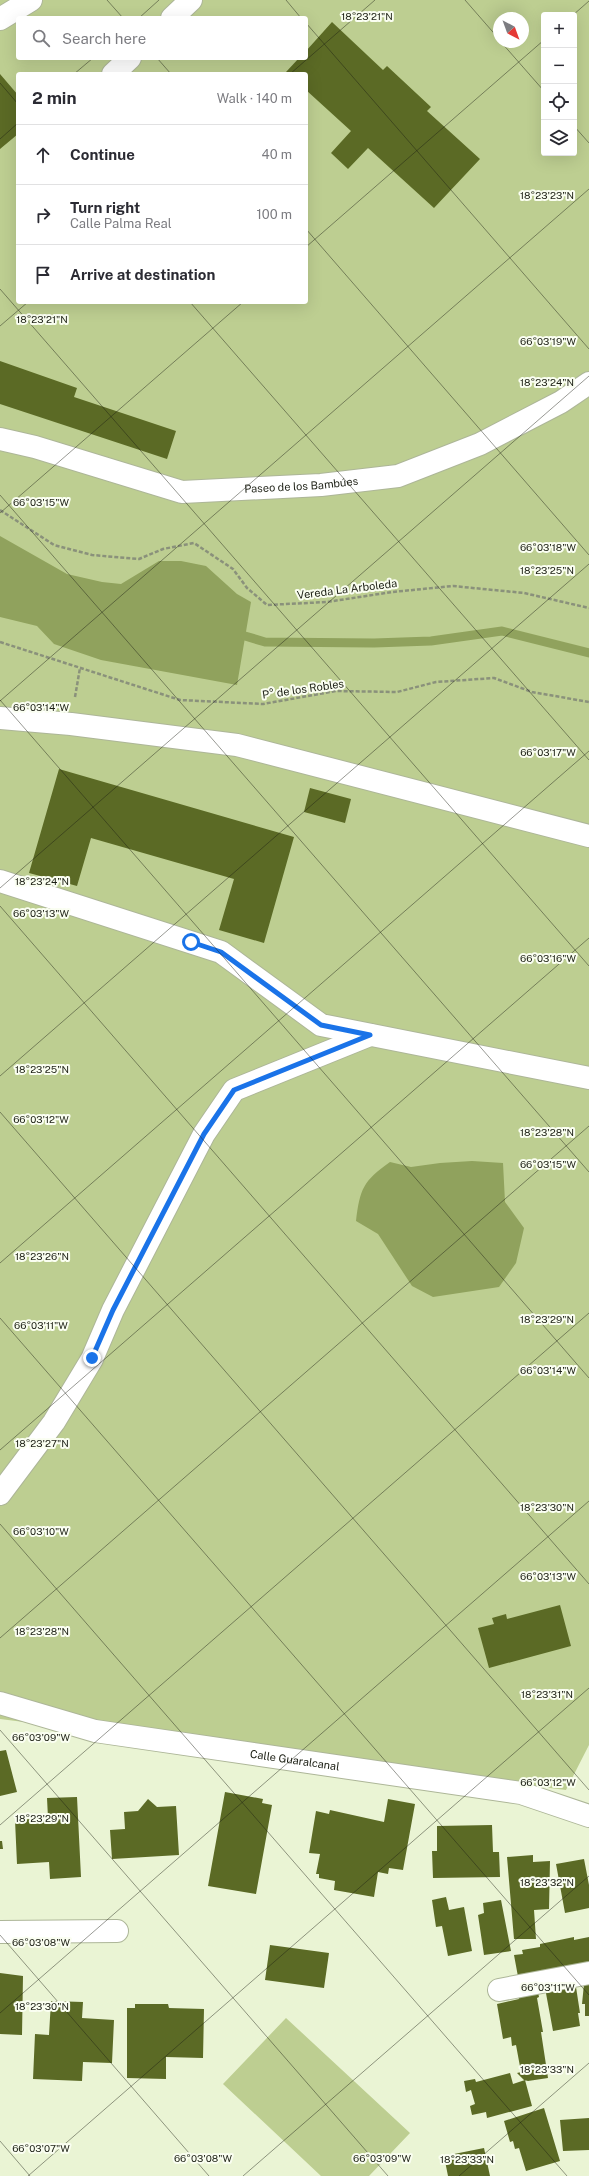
<!DOCTYPE html>
<meta charset="utf-8">
<style>
:root{--surface:#fff;--page:#f7f7f7;--text:#2b2b33;--muted:#7c7c81;--line:#e1e1e2}
body{margin:0;font-family:"Public Sans",sans-serif;background:var(--page);color:var(--text)}
.controls{position:absolute;right:12px;top:12px;display:grid;overflow:hidden;border-radius:4px;box-shadow:0 4px 16px #0002}
.controls button{width:36px;height:36px;display:grid;place-items:center;padding:0;border:0;border-bottom:1px solid var(--line);background:var(--surface);color:var(--text);font:20px sans-serif}
.compass{position:absolute;left:493px;top:12px;width:36px;height:36px;border-radius:50%;background:var(--surface);box-shadow:0 4px 16px #0002;rotate:139deg}
.stop{position:absolute;width:12px;height:12px;margin:-9px;border:3px solid #1a73e8;border-radius:50%;background:#fff}
.stop.end{background:#1a73e8;border-color:#fff;box-shadow:0 1px 4px #0008}
.list{margin:0;padding:0;list-style:none}
h2{display:flex;justify-content:space-between;align-items:center;height:52px;margin:0;padding:0 16px;font-size:17px}
h2 small{font-size:13px;font-weight:400;color:var(--muted)}
.list li{display:grid;grid-template-columns:26px 1fr auto;gap:12px;align-items:center;box-sizing:border-box;height:60px;padding:0 16px;border-top:1px solid var(--line)}
.list b{display:block;font-size:15px;white-space:nowrap}
.list p{margin:0;font-size:13px;white-space:nowrap;color:var(--muted)}
.list em{font-size:13px;font-style:normal;color:var(--muted)}
.icon{flex:none;width:22px;height:22px;fill:none;stroke:currentColor;stroke-width:2;stroke-linecap:round;stroke-linejoin:round}
.map{position:relative;flex:none;width:589px;height:2176px;overflow:hidden}
.search{position:absolute;background:var(--surface);box-shadow:0 4px 16px #0002;left:16px;top:16px;width:292px;height:44px;display:flex;align-items:center;gap:10px;box-sizing:border-box;padding:0 14px;border-radius:4px;color:var(--muted);font-size:15px}
.panel{position:absolute;background:var(--surface);box-shadow:0 4px 16px #0002;left:16px;top:72px;width:292px;height:232px;border-radius:4px}
.map>svg:first-child{display:block}
</style>
<div class="map">
<svg width="589" height="2176" viewBox="0 0 589 2176">
<rect width="100%" height="100%" fill="#eaf4d4"/>
<!-- green -->
<path fill="#bdce91" fill-rule="evenodd" d="M0 0H589V1745L566 1790 0 1719ZM544 15H574V153H544ZM18 18H306V58H18ZM499 18H523V42H499ZM18 74H306V302H18Z
M286 2018 410 2133 369 2176H321L223 2084Z"/>
<!-- water -->
<path fill="#90a25d" d="M0 536 67 574 102 582 121 584 159 561H181L206 566 237 594 251 602 237 685 101 660 54 644 37 626 0 617Z
M472 1161 503 1163 505 1202 524 1228 516 1263 499 1287 433 1297 412 1286 378 1234 356 1221C360 1189 363 1181 390 1162L411 1167 440 1163Z"/>
<g fill="none" stroke-linecap="round" stroke-linejoin="round">
<!-- stream -->
<path stroke="#90a25d" stroke-width="9" d="M245 636 265 642 374 643 431 641 502 631 589 653"/>
</g>
<!-- building -->
<path fill="#5b6a25" d="M332 22 383 70 387 66 431 107 427 111 480 159 434 208 368 148 348 169 331 153 351 131 306 90V74H288L286 72 299 58H306V51Z
M0 74 18 95V134L0 149Z
M0 361 77 388 74 397 176 431 167 459 0 404Z
M59 769 294 837 264 943 219 930 234 879 91 838 77 886 29 873Z
M310 788 351 799 345 823 304 812Z
M560 1605 571 1646 489 1668 478 1628 494 1624 492 1618 506 1614 507 1619Z
M6 1750 17 1792 0 1796V1751Z
M225 1792 263 1799 262 1803 272 1805 256 1894 208 1886Z
M77 1797 81 1877 50 1879 49 1862 17 1864 15 1820 48 1818 47 1798Z
M148 1799 157 1807 176 1806 179 1855 112 1859 110 1830 125 1829 124 1812 138 1811Z
M388 1799 415 1804 403 1870 389 1868 388 1874 378 1872 374 1897 334 1890 335 1881 319 1878V1874H316L320 1854 309 1853 316 1811 329 1814 330 1810 384 1822Z
M492 1825 493 1852H499L500 1877 433 1878 432 1851H437V1826Z
M0 1841H2L3 1849H0Z
M533 1855V1862L550 1861 549 1909 534 1910 536 1939H514L507 1857Z
M584 1859 589 1885V1908L565 1913 556 1864Z
M446 1897 449 1910 464 1907 472 1951 448 1956 442 1926 436 1927 432 1900Z
M501 1900 511 1951 484 1955 478 1915 484 1913 483 1903Z
M574 1937V1940L589 1937V1965L519 1982 514 1955 523 1954 522 1950 540 1947V1944Z
M270 1945 329 1953 324 1988 265 1980Z
M0 1973 23 1976 22 2035 0 2034Z
M572 1983 573 1988 576 1987 580 2013H578L580 2026 553 2031 545 1988Z
M584 1984H589V2016H585V2004H582Z
M538 1992 539 1997 537 1998 543 2032H541L548 2078 528 2081 524 2080 517 2073 521 2072 516 2045 512 2046 511 2037 503 2039 497 2004 519 1999 518 1996Z
M51 2001 83 2002 82 2018 114 2020 112 2063 83 2062 82 2081 33 2079 35 2034 49 2035Z
M135 2004H168L169 2008 204 2009 203 2058 166 2057V2079L127 2078V2008H135Z
M510 2073 513 2084 525 2080 532 2106 487 2118 486 2112 472 2115 470 2106 475 2104 471 2090 466 2092 464 2081 475 2079 476 2082Z
M544 2108 560 2161 526 2171 519 2148 515 2149 513 2141 510 2142 504 2121Z
M589 2118V2150L563 2151 560 2120Z
M484 2148 490 2176H448L444 2156Z"/>
<g fill="none" stroke-linecap="round" stroke-linejoin="round">
<!-- minor casing -->
<g stroke="#adb698" stroke-width="24">
<g id="minor">
<path d="M172 18 191 0"/>
<path d="M0 19 31 0"/>
<path d="M113 74 130 58"/>
<path id="s1" d="M0 439 35 447 182 492 321 485 398 476 480 444 561 402 589 383"/>
<path d="M0 718 71 724 237 745 589 836"/>
<path d="M0 881 221 952 321 1025 589 1078"/>
<path d="M0 1494 54 1422 92 1359 113 1310 204 1134 234 1090 370 1035"/>
<path id="s2" d="M0 1703 95 1731 521 1793 589 1816"/>
<path d="M0 1932 117 1931"/>
<path d="M499 1990 589 1973"/>
</g>
</g>
<!-- path -->
<path stroke="#8a917b" stroke-width="2.5" stroke-dasharray="4 2" stroke-linecap="butt" d="M0 510 54 545 92 555 139 559 163 549 194 543 233 569 247 588 267 605 327 602 392 592 453 586 524 593 589 608
M0 642 180 700 263 704 336 691 397 692 436 682 494 678 532 692 589 702
M75 697 80 668"/>
<!-- minor -->
<use href="#minor" stroke="#fff" stroke-width="22"/>
</g>
<g fill="none" stroke-linecap="round" stroke-linejoin="round">
<!-- route -->
<path stroke="#1a73e8" stroke-width="5" d="M92 1358 113 1310 204 1134 234 1090 370 1035 321 1025 221 952 191 942"/>
</g>
<!-- ticks -->
<path fill="none" stroke="#1c1f14" stroke-width="1" stroke-opacity="0.45" d="M107 0 123 18M286 0 301 18M465 0 499 39M573 15 589 1M139 18 159 0M306 23 589 349M501 42 544 91M157 58 171 74M74 74 93 58M290 74 375 0M0 83 18 104M574 126 589 143M0 139 18 123M306 229 589 555M306 247 544 40M0 289 589 966M190 302 589 760M0 326 28 302M0 495 589 1172M0 513 243 302M0 700 589 1378M0 701 589 189M0 888 589 376M0 906 589 1584M0 1076 589 564M0 1112 589 1790M0 1263 589 751M0 1318 589 1995M0 1450 589 938M0 1524 567 2176M0 1638 589 1126M0 1730 388 2176M0 1825 589 1313M0 1935 209 2176M0 2013 589 1501M0 2141 30 2176M28 2176 589 1688M243 2176 589 1876M459 2176 589 2063"/>
<g text-anchor="middle" dominant-baseline="central" stroke-width="4" stroke-linejoin="round" paint-order="stroke">
<!-- street labels -->
<g font-size="11" fill="#1c1f14" stroke="#fafef1">
<text stroke="none"><textPath href="#s1" startOffset="309">Paseo de los Bambúes</textPath></text>
<text transform="translate(347 589) rotate(-7)">Vereda La Arboleda</text>
<text transform="translate(303 689) rotate(-8)">P° de los Robles</text>
<text stroke="none"><textPath href="#s2" startOffset="301">Calle Guaralcanal</textPath></text>
</g>
</g>
<g font-size="10" text-anchor="middle" fill="#1c1f14" stroke="#fafef1" stroke-width="4" stroke-linejoin="round" paint-order="stroke">
<text x="367" y="20">18°23'21"N</text>
<text x="547" y="199">18°23'23"N</text>
<text x="42" y="323">18°23'21"N</text>
<text x="548" y="345">66°03'19"W</text>
<text x="547" y="386">18°23'24"N</text>
<text x="41" y="506">66°03'15"W</text>
<text x="548" y="551">66°03'18"W</text>
<text x="547" y="574">18°23'25"N</text>
<text x="41" y="711">66°03'14"W</text>
<text x="548" y="756">66°03'17"W</text>
<text x="42" y="885">18°23'24"N</text>
<text x="41" y="917">66°03'13"W</text>
<text x="548" y="962">66°03'16"W</text>
<text x="42" y="1073">18°23'25"N</text>
<text x="41" y="1123">66°03'12"W</text>
<text x="547" y="1136">18°23'28"N</text>
<text x="548" y="1168">66°03'15"W</text>
<text x="42" y="1260">18°23'26"N</text>
<text x="547" y="1323">18°23'29"N</text>
<text x="41" y="1329">66°03'11"W</text>
<text x="548" y="1374">66°03'14"W</text>
<text x="42" y="1447">18°23'27"N</text>
<text x="547" y="1511">18°23'30"N</text>
<text x="41" y="1535">66°03'10"W</text>
<text x="548" y="1580">66°03'13"W</text>
<text x="42" y="1635">18°23'28"N</text>
<text x="547" y="1698">18°23'31"N</text>
<text x="41" y="1741">66°03'09"W</text>
<text x="548" y="1786">66°03'12"W</text>
<text x="42" y="1822">18°23'29"N</text>
<text x="547" y="1886">18°23'32"N</text>
<text x="41" y="1946">66°03'08"W</text>
<text x="548" y="1991">66°03'11"W</text>
<text x="42" y="2010">18°23'30"N</text>
<text x="547" y="2073">18°23'33"N</text>
<text x="41" y="2152">66°03'07"W</text>
<text x="203" y="2162">66°03'08"W</text>
<text x="382" y="2162">66°03'09"W</text>
<text x="467" y="2163">18°23'33"N</text>
</g>
</svg>
<div class="controls">
<button>+</button>
<button>−</button>
<button><svg class="icon" aria-label="locate" viewBox="0 0 24 24"><circle cx="12" cy="12" r="6"/><path d="M12 2v4M12 18v4M2 12h4M18 12h4"/></svg></button>
<button><svg class="icon" aria-label="layers" viewBox="0 0 24 24"><path d="M12 4l9 5-9 5-9-5zM3 14l9 5 9-5"/></svg></button>
</div>
<svg class="compass" viewBox="-18 -18 36 36"><path d="M0-13l5 13h-10z" fill="#e53935"/><path d="M0 13l5-13h-10z" fill="#7c7c81"/></svg>
<div class="stop" style="left:191px;top:942px"></div>
<div class="stop end" style="left:92px;top:1358px"></div>
<div class="search"><svg class="icon" aria-label="search" viewBox="0 0 24 24"><circle cx="10" cy="10" r="6"/><path d="M15 15l6 6"/></svg>Search here</div>
<section class="panel">
<h2>2 min<small>Walk · 140 m</small></h2>
<ul class="list">
<li><svg class="icon" aria-label="ahead" viewBox="0 0 24 24"><path d="M12 20V5M6 11l6-6 6 6"/></svg><div><b>Continue</b></div><em>40 m</em></li>
<li><svg class="icon" aria-label="right" viewBox="0 0 24 24"><path d="M7 20v-9h11M14 6l5 5-5 5"/></svg><div><b>Turn right</b><p>Calle Palma Real</p></div><em>100 m</em></li>
<li><svg class="icon" aria-label="arrive" viewBox="0 0 24 24"><path d="M6 21V4h12l-3 4 3 4H6"/></svg><div><b>Arrive at destination</b></div></li>
</ul>
</section>
</div>
